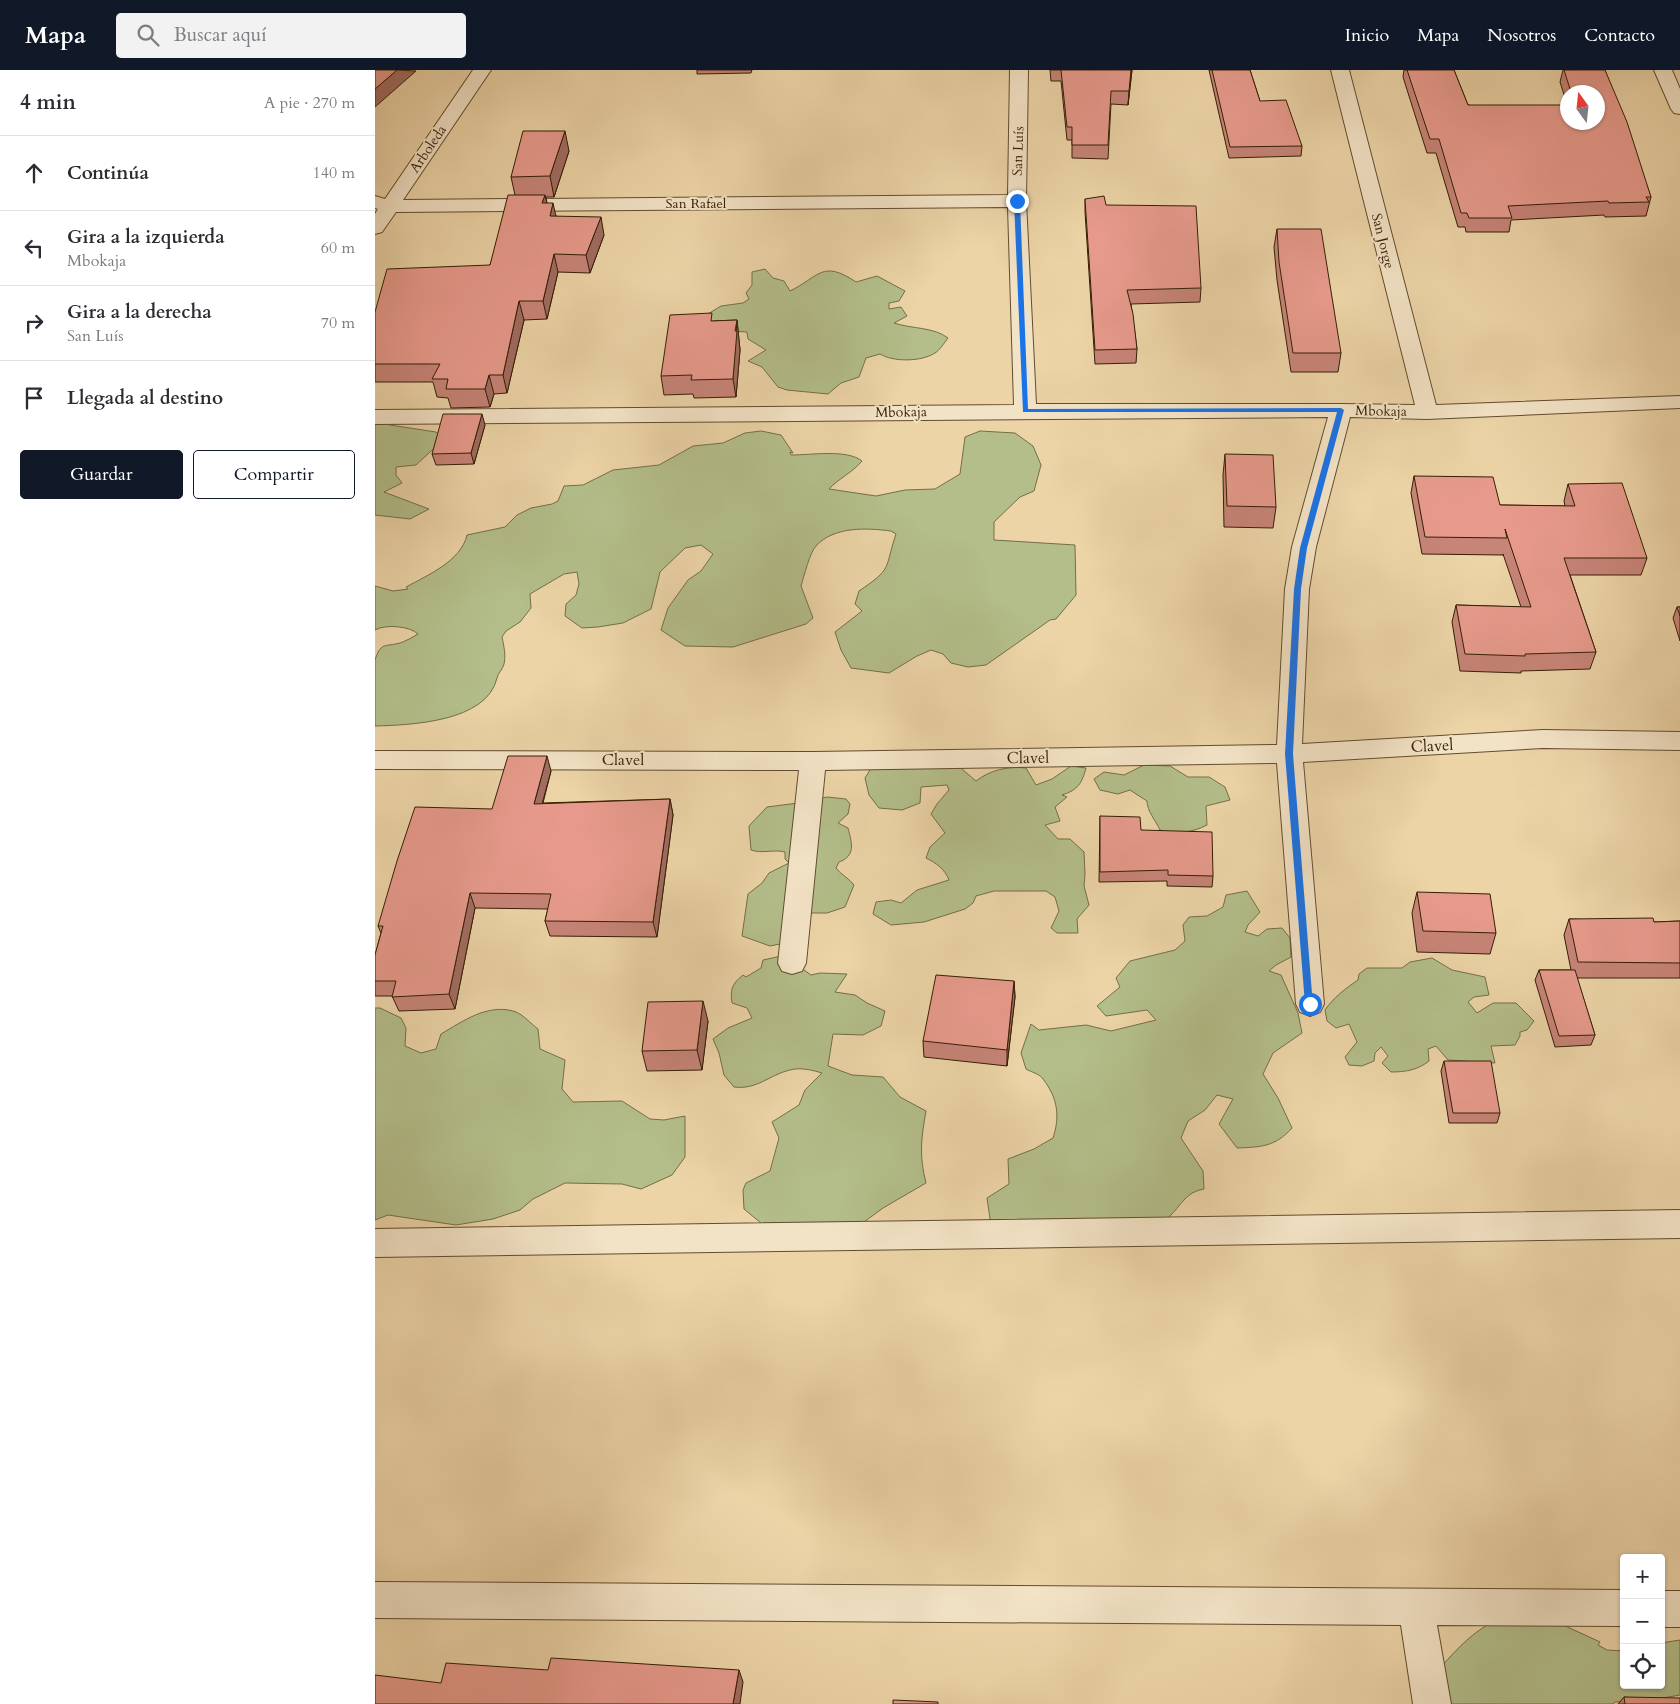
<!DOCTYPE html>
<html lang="es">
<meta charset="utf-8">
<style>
:root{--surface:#fff;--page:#f2f2f3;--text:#2b2b33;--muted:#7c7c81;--line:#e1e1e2;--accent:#111827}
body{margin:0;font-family:Cardo,serif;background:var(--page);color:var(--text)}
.controls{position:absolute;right:15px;bottom:15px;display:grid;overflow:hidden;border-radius:5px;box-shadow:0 1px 4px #0004}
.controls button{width:45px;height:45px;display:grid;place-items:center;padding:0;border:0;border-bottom:1px solid var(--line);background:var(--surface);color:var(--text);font:25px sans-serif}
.compass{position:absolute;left:1185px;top:15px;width:45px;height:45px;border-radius:50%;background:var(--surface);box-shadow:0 1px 4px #0004;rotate:345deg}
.stop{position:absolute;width:15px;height:15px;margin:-11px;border:4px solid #1a73e8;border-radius:50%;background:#fff}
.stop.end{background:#1a73e8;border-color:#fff;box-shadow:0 1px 5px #0008}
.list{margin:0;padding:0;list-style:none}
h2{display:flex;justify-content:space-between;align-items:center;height:65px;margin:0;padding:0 20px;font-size:21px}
h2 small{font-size:16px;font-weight:400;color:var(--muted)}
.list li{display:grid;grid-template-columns:32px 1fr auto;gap:15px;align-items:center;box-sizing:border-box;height:75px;padding:0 20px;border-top:1px solid var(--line)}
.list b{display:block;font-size:19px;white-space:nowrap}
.list p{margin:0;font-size:16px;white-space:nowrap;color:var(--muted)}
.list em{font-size:16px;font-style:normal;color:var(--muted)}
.actions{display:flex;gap:10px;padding:15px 20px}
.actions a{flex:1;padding:11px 0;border:1px solid var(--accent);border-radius:5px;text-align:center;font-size:18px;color:var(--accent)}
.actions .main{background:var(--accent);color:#fff}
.icon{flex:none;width:28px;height:28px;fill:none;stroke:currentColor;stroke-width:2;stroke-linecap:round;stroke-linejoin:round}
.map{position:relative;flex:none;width:1305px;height:1634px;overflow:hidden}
header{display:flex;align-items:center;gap:30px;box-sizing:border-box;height:70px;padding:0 25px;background:var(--accent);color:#fff}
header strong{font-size:24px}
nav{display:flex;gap:28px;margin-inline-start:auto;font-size:18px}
.search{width:350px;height:45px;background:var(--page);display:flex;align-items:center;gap:12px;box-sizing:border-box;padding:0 18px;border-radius:5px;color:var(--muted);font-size:19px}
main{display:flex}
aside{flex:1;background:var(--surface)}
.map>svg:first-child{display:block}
</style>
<header>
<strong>Mapa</strong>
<div class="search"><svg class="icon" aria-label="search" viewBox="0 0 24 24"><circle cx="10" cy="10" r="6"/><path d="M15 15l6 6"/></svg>Buscar aquí</div>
<nav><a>Inicio</a><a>Mapa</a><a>Nosotros</a><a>Contacto</a></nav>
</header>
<main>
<aside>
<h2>4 min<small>A pie · 270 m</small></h2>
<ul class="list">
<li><svg class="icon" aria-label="ahead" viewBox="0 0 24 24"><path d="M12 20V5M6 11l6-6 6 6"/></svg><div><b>Continúa</b></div><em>140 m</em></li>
<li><svg class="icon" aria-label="left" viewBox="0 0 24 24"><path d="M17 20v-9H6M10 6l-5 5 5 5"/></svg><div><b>Gira a la izquierda</b><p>Mbokaja</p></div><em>60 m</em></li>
<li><svg class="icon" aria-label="right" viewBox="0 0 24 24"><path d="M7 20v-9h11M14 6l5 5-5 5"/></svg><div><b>Gira a la derecha</b><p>San Luís</p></div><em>70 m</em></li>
<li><svg class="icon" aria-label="arrive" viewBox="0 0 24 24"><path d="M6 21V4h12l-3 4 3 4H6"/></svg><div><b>Llegada al destino</b></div></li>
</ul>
<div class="actions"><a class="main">Guardar</a><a>Compartir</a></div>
</aside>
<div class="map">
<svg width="1305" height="1634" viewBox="0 0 1305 1634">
<rect width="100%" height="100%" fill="#ecd4a7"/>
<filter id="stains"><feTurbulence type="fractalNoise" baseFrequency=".004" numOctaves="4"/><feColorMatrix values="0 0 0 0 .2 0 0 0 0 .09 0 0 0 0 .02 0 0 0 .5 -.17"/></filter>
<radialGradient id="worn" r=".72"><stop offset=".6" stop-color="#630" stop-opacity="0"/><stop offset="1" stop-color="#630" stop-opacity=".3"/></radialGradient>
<!-- green -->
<path fill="#b3be8a" stroke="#746e48" d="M390 199 398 208 409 211 415 221C444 207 447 189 481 212L502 206 530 221 524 231 514 233V239L526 237 532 246 519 253C537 259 559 257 573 268 569 273 565 280 560 283 546 292 518 292 505 284L491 288 484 307 466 313 453 324 412 320 403 317 387 297 373 291 391 280 373 269 372 262 356 261 328 247 346 236 368 233 374 229 371 223 377 215V202Z
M0 349 15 355 61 362 69 369 41 395 21 397V405L27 413 9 422 54 439 35 449 0 445Z
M386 361 406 365 418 383 415 382 416 385C436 385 472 379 487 391 477 403 464 408 454 419L501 426 530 420 560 419 585 404 590 367 605 361 640 363 658 376 666 395 659 421 645 427 619 452V470L700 475 701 525 681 549 675 550 611 595 593 597 576 593 568 584 556 580 542 586 514 603 476 598 466 580 460 562 487 541 480 534 484 521C518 498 509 500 521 464L516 461C492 458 459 456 441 476 435 482 429 506 426 516L438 548 431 554 358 577 310 576 286 560 293 538 313 510 326 501 338 484 326 475 310 478 285 502 276 539 248 553 223 557 207 558 190 546 191 534 201 525 204 514 202 502 189 504 155 524 156 538 145 552 131 561 127 567C129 576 131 586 129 594 128 599 123 603 122 608 112 652 36 655 0 656V590C6 572 9 577 25 573 31 571 38 567 43 564 35 556 10 554 0 560V516L18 521 33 519 31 517C53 505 86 491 92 465L130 457 142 445 156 438 177 434 183 431 189 416 208 415 238 400 284 395 318 376 348 373 370 363Z
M500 692 580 693 601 711C615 700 633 696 651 698L661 715 677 709 696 696 711 698C707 713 703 720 687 725L692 727 680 737 685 751 670 755 683 769H695L709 782 710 804 709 816 714 835 702 849 703 863H682L676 858 684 841 680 827 671 821H619L601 826 598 833 590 839 549 852 516 855 498 844 501 832 516 830 526 833 542 820 574 810C570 799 561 793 551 788L555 777 570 763 556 744 562 734 574 720 572 715 546 717 545 733 527 740 504 738 494 725 490 708Z
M769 695 795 696 813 707H834L850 717 855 730 831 736 832 755C817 763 801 764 785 760 781 751 772 741 772 731L755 720 743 724 725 720 719 709 729 702 749 705Z
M452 727 471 729 475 734 473 744 463 753 473 758C477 773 481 786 464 792L461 798C466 805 474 808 479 815L470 837 452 843H433L415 872 395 876 367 866 373 824 387 813 394 803 414 793 410 789V782C398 779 388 784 376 780L374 756 392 737 431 732Z
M872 821 885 842 873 855 870 862 883 866 892 859 907 858 915 868 916 887 901 895 894 901 906 905 923 943 927 963 898 983 888 1004 903 1028 917 1058C900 1077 886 1077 862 1078L844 1054 858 1029 842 1025 830 1040 813 1051 806 1068 828 1101 829 1119C810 1122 806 1136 794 1147 789 1152 763 1166 755 1171 731 1183 648 1171 618 1169L612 1128 634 1114 633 1089 659 1079 678 1068C685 1047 683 1028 668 1009 665 1004 656 1002 651 999L646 983 656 954 664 960 711 955 736 961 781 950 772 940 731 946 722 936 745 917 741 908 755 891 800 880 810 871 808 855 814 847 832 846 848 837 851 825Z
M416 884 429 900 436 905 445 903 472 904 460 922 480 925 492 933 510 941 506 956 488 965 458 964 453 996 477 1005 508 1007 525 1027 551 1041C546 1069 544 1086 551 1113L508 1138 489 1152 392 1158 369 1139 368 1120 371 1113 395 1101 404 1068 397 1052 424 1035 430 1020 447 1003C437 1000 425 997 415 1000 394 1005 382 1020 359 1017L349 1005 344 983 338 969 353 958 377 948 372 938 357 933C355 919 357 914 368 905L371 907 386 898 388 890Z
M1057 888 1077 900 1110 907 1114 925 1099 927 1093 932 1102 943 1118 933H1141L1159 951 1152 960 1145 962V966L1140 975 1116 976 1120 993 1073 990 1061 976 1053 979 1054 991C1043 1000 1030 1002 1016 1002L1007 993 1013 986 1006 977 1000 983 999 991 987 996 974 995 970 987 982 972 974 954 961 958 952 951 950 940C958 928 971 918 983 910L984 904 992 898H1027L1035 892Z
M0 938H5L26 948 31 958 30 976 46 983 61 979 66 964C88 951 112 934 138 941 147 943 156 954 163 959L165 979 190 990 187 1019 198 1032 247 1031 275 1049 289 1050 310 1046V1087L297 1105 266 1119 247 1114 190 1113 158 1129 145 1140 118 1149 81 1155 13 1145 0 1150Z
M1171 1547 1225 1572 1223 1575 1232 1580 1249 1581V1615H1286V1573L1305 1570V1625L1282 1629 1240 1632 1238 1634H1037C1058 1607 1096 1553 1132 1548 1145 1546 1158 1548 1171 1547Z"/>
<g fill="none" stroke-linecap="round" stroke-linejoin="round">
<!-- minor casing -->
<g stroke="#624c2e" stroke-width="2">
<path id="minor" d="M98 0H116L28 130 633 125 635 0H653L651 131 661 334H966L1040 335 956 0H974L1061 335 1305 326V338L1052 349 975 347 941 477 934 519 927 674 1168 660 1305 662V680L1168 678 928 692 949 934 945 942 935 946 925 942 921 934 902 693 450 700 431 893 427 901 417 904 407 901 403 893 424 700 0 699V681L438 682 902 675 910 519 917 477 953 347 0 354V340L639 335 633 137 21 142 7 162 0 164V144L3 139 0 138V126L10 129Z
M1279 0H1297L1305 19V44L1299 43 1296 39Z
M1305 1140V1168L0 1187V1159Z
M0 1512 1249 1520V1556L1062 1555 1076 1634H1038L1026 1555 0 1548Z
M1286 1521H1305V1557H1286Z"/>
</g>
<!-- minor -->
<use href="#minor" fill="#f3e3c6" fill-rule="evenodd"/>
</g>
<!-- wall -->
<path fill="#c78478" stroke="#341e05" d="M322 0H377L376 3 322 4Z
M675 0H757L753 35 736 34 733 89 697 88V70H692L686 11H676Z
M834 0H875L885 31 927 76 926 86 854 88Z
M1029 0H1079L1093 35 1192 52 1222 22H1192V34L1185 12 1188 0H1230L1276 127 1271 146 1230 147 1229 145 1136 150 1134 162H1091L1090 157H1083L1061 83H1052L1028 7Z
M194 81 179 127H171L172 133 181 146 229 165 215 203 183 202 172 249 149 250 132 323 119 324 115 337 76 338 73 328 62 327 58 312H0V242L115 195 140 125 136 107Z
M710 129 731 135 826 218 825 232 756 234 762 279 761 293 720 294 710 142Z
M902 159 966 283 963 302H916L902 210 899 177Z
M362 250 365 280 361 327 319 328 318 324 289 325 286 306 338 251Z
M110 355 99 394 61 395 57 384Z
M850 384 901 437 898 458 849 457 848 405Z
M1039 406 1125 435 1190 436 1189 431 1193 414 1272 488 1266 505H1195L1221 582 1215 599 1146 601V603L1085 601 1077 552 1081 535 1146 537 1128 484V485L1047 484 1036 423Z
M1302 537H1305V571L1298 548Z
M176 701 168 733 295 729 298 745 282 867 175 866 170 851 173 839 100 838 80 939 24 941 17 926H0V885L6 863 3 856 117 739Z
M725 746 766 760 838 806 837 817 792 816V811L724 812Z
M1042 822 1121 863 1115 884 1042 882 1037 843Z
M1194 849 1279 852 1305 851V908H1202L1220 965 1216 975 1180 977 1160 910 1164 900H1196L1189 865Z
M639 911 640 927 632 996 549 987 548 971Z
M333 951 327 1000 272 1001 267 981Z
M1069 991 1125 1043 1122 1053H1074L1066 1001Z
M1249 1627 1305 1634H1243Z"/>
<!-- shaded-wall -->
<path fill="#a26c62" stroke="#341e05" d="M22 0 41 1 0 37V19Z
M756 0H757L753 35 754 21Z
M190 61 194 81 179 127 175 106Z
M170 125 174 143 167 133Z
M178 133 182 151 175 146Z
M226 147 229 165 215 203 211 185Z
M179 184 183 202 172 249 168 231Z
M144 231 149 250 132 323 128 305Z
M362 250 365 280 361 327 358 309Z
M114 305 119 324 115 337 110 319Z
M107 344 110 355 99 394 96 383Z
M172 686 176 701 163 749 159 734Z
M295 729 298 745 282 867 278 852Z
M95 823 100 838 80 939 74 924Z
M639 911 640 927 632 996V980Z
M328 931 333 951 327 1000 322 980Z
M364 1600 368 1612 365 1634H358Z"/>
<!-- building -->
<path fill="#e79a8c" stroke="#341e05" d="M0 0H22L0 19Z
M686 0H756L754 21H736L733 75H697V57H692Z
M837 0H875L885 31 911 30 927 76 855 77Z
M1032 0H1079L1093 35H1192V52H1222V22H1196L1189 0H1230L1252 52 1276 127H1271L1274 132 1234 133 1233 131 1133 136 1137 148H1094L1092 143H1086L1064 69H1055Z
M148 61H190L175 106 136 107Z
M133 125H170L167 133H178L175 146 226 147 211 185 179 184 168 231H144L128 305H114L110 319H71L73 309H57L65 294H0V242L12 199 115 195Z
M729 126 731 135 821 136 826 218 752 220 758 244 762 279 720 280 710 129Z
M902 159H946L966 283H918L904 192Z
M337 243 336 251 362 250 360 261H362L358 309 316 310 317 305 286 306 295 245Z
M68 344H107L96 383 57 384Z
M850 384 898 385 901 437 852 436Z
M1039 406 1118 407 1125 435 1200 436 1193 414 1247 413 1272 488H1189L1221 582 1150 584V586L1090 584 1081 535 1156 537 1130 459 1132 468 1050 467Z
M1302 537H1305V546Z
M133 686H172L159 734 295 729 278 852 170 851 176 824 95 823 74 924 17 927 21 911H0V885L8 856H3L22 791 40 737 117 739Z
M725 746 765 747 766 760 837 762 838 806 793 805V800L725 802Z
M1042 822 1115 824 1121 863 1048 861Z
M1278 848 1279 852 1305 851V893L1203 892 1194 849Z
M1164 900H1200L1220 965 1184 966Z
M561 905 639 911 632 980 548 971Z
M328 931 322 980 267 981 273 932Z
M1069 991H1116L1125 1043H1078Z
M176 1588 364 1600 358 1634H0V1605L66 1613 71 1593 173 1600Z
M1249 1627 1305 1628V1634H1250Z
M518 1630 563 1632V1634H518Z"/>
<!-- route -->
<path fill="#1a73e8" d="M642 129 645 131 653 339 966 338 969 340 932 478 926 519 918 684 938 936 935 937 930 934 910 684 919 519 925 478 962 342H648L639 131Z"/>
<g text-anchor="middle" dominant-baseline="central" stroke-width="4" stroke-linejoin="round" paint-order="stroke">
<!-- far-street labels -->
<g font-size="14" fill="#341e05" stroke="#f3e3c6">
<text transform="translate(53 79) rotate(-56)">Arboleda</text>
<text transform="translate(643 81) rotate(-88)">San Luís</text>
<text x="321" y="133">San Rafael</text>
<text transform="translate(1008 171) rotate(76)">San Jorge</text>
<text transform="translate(1006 341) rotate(1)">Mbokaja</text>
<text transform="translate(526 342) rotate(-1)">Mbokaja</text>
</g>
<!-- street labels -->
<g font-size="16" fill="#341e05" stroke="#f3e3c6">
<text transform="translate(1057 676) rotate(-3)">Clavel</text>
<text transform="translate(653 688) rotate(-1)">Clavel</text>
<text x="248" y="690">Clavel</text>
</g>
</g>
<rect width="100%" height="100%" filter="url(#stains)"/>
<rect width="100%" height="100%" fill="url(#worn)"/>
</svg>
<div class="controls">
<button>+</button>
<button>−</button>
<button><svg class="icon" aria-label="locate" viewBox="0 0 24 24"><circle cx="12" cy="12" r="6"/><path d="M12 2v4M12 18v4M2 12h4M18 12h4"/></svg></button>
</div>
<svg class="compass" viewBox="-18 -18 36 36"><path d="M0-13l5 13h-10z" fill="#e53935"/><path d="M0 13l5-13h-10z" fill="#7c7c81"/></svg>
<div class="stop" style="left:935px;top:934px"></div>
<div class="stop end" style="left:642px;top:131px"></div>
</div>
</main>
